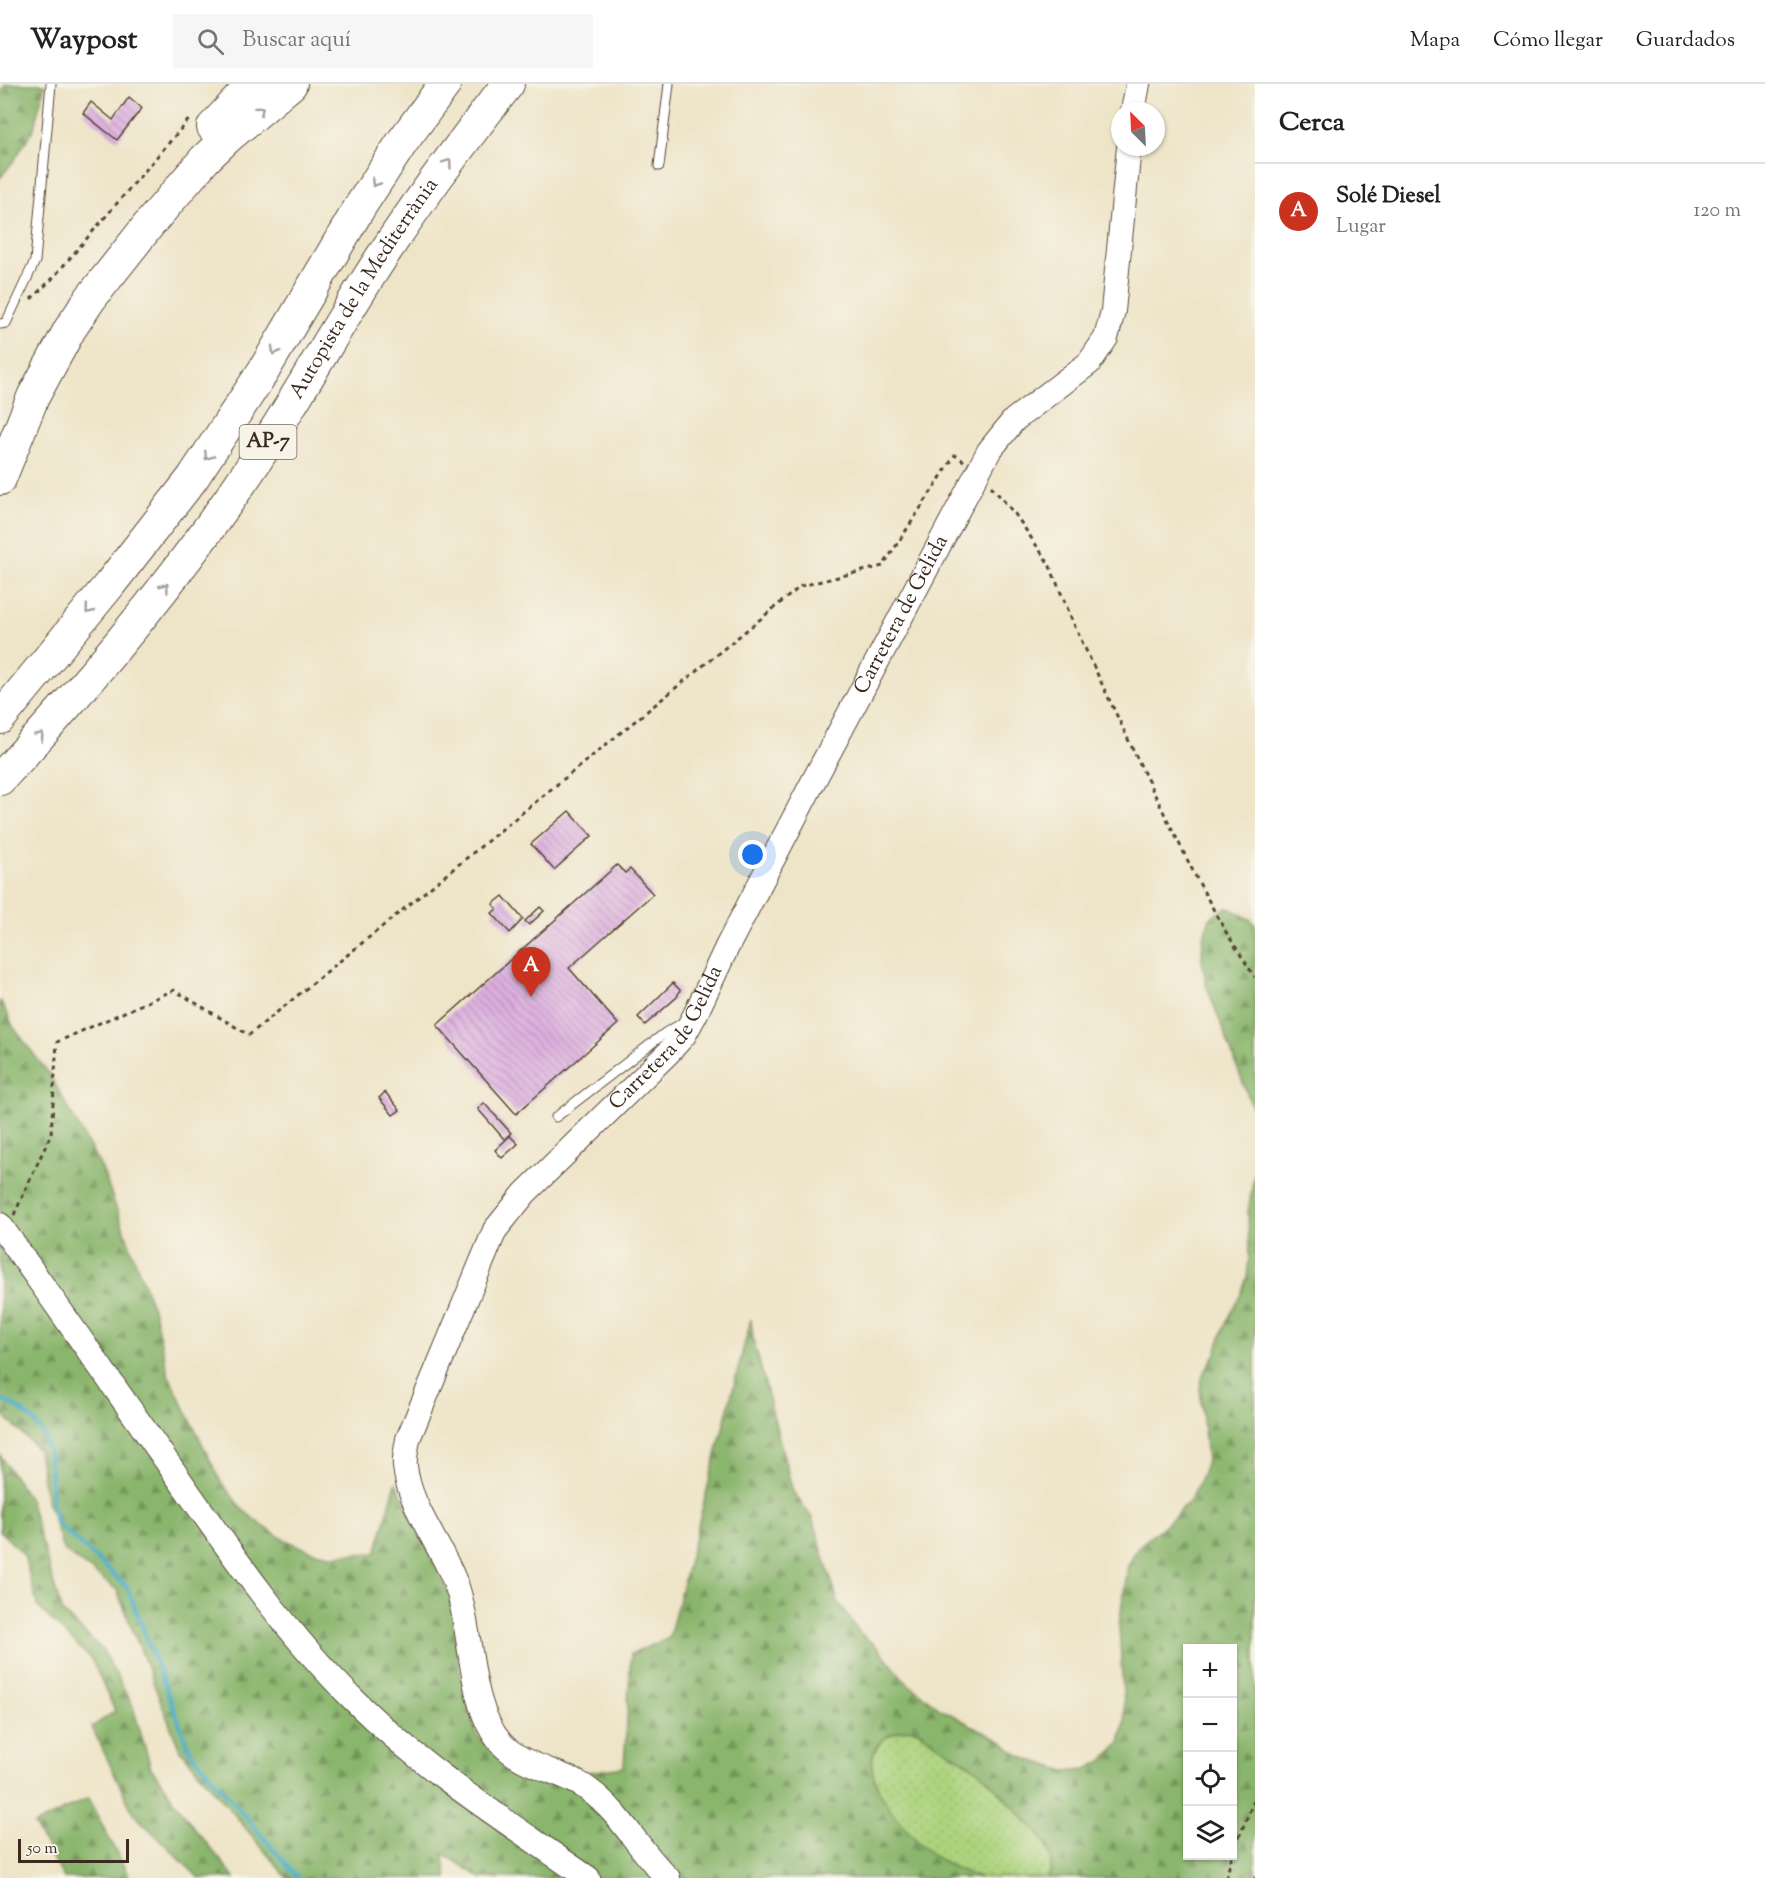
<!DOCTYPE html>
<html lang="es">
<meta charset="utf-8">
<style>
:root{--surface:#fff;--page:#f6f6f6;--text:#222;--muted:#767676;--line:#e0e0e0;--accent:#c8321e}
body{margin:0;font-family:"Sorts Mill Goudy",serif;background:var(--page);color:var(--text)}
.controls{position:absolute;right:18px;bottom:18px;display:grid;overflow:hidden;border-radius:0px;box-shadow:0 2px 4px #0004}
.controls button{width:54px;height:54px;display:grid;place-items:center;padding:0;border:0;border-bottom:2px solid var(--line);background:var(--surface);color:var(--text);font:30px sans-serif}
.compass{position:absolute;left:1111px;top:18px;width:54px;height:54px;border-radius:50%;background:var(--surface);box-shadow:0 2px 4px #0004;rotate:336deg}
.scale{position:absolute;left:18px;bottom:15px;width:111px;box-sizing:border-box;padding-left:6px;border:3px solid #3b2a1e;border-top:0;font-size:16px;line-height:21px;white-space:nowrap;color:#3b2a1e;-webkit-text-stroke:4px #f7f3e8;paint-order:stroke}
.you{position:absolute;left:753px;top:771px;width:21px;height:21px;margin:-15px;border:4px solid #fff;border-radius:50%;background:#1a73e8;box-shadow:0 0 0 9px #1a73e833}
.badge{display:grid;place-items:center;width:39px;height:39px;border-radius:50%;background:var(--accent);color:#fff;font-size:20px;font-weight:700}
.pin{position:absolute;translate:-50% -50px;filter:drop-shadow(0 2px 3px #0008)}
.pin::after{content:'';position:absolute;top:32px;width:21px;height:18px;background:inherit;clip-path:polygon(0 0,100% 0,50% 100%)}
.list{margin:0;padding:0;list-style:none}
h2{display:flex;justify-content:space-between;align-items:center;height:78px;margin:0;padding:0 24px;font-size:26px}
h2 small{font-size:20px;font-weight:400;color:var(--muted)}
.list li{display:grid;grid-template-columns:39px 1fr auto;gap:18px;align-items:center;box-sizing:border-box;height:96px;padding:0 24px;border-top:2px solid var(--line)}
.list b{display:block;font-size:22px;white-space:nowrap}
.list p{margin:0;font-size:20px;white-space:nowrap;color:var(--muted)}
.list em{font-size:20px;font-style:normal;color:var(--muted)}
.icon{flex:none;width:33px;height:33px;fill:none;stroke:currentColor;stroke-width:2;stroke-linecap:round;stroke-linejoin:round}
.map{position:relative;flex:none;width:1255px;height:1794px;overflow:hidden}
header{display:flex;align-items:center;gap:36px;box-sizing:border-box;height:84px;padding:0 30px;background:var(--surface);border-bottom:2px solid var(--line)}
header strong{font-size:28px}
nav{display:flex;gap:33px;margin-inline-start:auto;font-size:21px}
.search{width:420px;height:54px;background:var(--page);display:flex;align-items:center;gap:15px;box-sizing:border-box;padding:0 21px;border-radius:0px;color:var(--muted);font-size:22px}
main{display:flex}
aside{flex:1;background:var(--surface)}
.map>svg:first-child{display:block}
</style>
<header>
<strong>Waypost</strong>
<div class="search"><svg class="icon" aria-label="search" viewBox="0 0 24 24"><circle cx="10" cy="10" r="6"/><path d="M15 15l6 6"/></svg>Buscar aquí</div>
<nav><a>Mapa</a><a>Cómo llegar</a><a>Guardados</a></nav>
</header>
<main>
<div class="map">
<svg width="1255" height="1794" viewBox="0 0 1255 1794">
<defs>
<pattern id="grass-dots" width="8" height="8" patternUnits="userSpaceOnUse" patternTransform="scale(1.5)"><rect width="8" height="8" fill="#acd37d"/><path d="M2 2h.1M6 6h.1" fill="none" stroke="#95b56c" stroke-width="1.8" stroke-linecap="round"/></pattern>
<pattern id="forest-firs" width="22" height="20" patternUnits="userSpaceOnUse" patternTransform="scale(1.5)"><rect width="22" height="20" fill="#89b56c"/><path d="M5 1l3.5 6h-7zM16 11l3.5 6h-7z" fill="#719358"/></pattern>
<pattern id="building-back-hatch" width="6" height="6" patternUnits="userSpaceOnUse" patternTransform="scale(1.5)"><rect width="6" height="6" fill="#ddafe0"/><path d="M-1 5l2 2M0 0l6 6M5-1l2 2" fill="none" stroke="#b48fb5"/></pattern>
</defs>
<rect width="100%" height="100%" fill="#f7f3e8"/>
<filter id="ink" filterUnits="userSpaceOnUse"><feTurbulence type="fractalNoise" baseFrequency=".0167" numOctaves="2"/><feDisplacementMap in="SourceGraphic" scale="12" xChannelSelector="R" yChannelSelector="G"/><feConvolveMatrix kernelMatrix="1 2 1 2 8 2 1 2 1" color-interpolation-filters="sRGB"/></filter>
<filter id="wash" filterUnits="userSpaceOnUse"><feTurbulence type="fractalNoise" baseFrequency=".008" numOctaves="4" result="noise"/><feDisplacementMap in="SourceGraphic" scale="24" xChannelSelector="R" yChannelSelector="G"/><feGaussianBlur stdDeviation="1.35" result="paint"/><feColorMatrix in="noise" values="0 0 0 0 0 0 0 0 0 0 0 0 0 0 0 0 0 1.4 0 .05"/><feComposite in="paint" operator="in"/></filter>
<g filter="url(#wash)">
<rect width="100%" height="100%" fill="#eee4c7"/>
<!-- grass -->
<path fill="url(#grass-dots)" stroke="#747e4e" stroke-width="1.5" d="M914 1645 957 1671 979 1687 1040 1751C1049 1764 1056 1779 1048 1794 1033 1794 986 1794 975 1793 959 1787 943 1780 930 1769 906 1750 855 1694 878 1662 886 1650 900 1646 914 1645Z"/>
<!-- forest -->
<path fill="url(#forest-firs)" stroke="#627045" stroke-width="1.5" fill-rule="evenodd" d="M6 0H45L34 44 15 75 0 94V8Z
M1227 823 1250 835 1255 840V1031L1206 900 1202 876 1203 855 1210 834Z
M0 916 14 944 51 993 102 1085 154 1228 168 1290 221 1398 242 1425 264 1443 283 1455 311 1467 330 1471 376 1469 396 1399 451 1514 459 1583 476 1650 520 1698 624 1683 631 1570 669 1554 751 1235 753 1254 793 1408 812 1434 838 1518 859 1548 878 1564 907 1599 941 1625 1003 1658 1014 1668 1027 1675 1066 1687 1087 1685 1104 1676 1120 1659 1125 1638 1119 1541 1128 1482 1138 1463 1174 1433 1190 1416 1200 1396 1207 1377 1200 1303 1204 1288 1215 1271 1225 1241 1241 1210 1247 1193 1249 1173 1248 1128 1255 1084V1794H1048C1056 1779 1049 1764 1040 1751 1020 1730 1001 1707 980 1688 965 1676 949 1669 934 1658 927 1654 922 1648 915 1646 904 1643 889 1650 881 1657 850 1688 906 1748 929 1768 943 1781 961 1785 977 1794H481L443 1769 447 1794H287L179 1664 117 1506 64 1466 46 1414 38 1366 0 1327V1320H3L0 1307ZM1188 1564H1232V1772H1188Z
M0 1371 29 1415 62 1528 103 1566 133 1623 151 1684 190 1739 235 1794H199L133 1729 92 1643 115 1627 92 1576 38 1523 24 1471 0 1447Z
M88 1714 130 1794H64L34 1741Z"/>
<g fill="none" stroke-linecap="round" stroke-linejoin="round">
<!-- stream -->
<path stroke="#41a9c1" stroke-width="4.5" d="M0 1315 18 1324 34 1337 45 1353 50 1373 52 1420 57 1439 127 1503 190 1667 298 1794"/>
</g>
<g id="blocks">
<!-- building -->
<path fill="url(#building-back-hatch)" d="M129 13 142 24 117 56 83 29 91 18 113 36Z
M569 727 592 752 554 786 531 760Z
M617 781 625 789 630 785 653 810 569 884 618 940 516 1030 437 941Z
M503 812 523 835 510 849 492 829 497 825 493 820Z
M540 823 544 827 529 841 525 837Z
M673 899 680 906 677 913 645 941 638 933Z
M385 1008 400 1026 393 1031 379 1014Z
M484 1019 511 1049 504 1055 478 1025Z
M510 1052 518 1060 502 1074 495 1066Z"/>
</g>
</g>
<g filter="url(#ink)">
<use href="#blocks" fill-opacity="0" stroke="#564637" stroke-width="1.5"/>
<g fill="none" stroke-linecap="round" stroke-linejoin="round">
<!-- lane casing -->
<g stroke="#564637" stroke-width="11">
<path id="lane" d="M659 82 669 0
M0 240 6 239 35 177 51 0
M556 1033 665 949 683 939"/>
</g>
<!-- secondary casing -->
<g stroke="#564637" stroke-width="26">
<g id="secondary">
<path d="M1133 27 1138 0"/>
<path d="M0 1141C57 1222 113 1301 170 1382 226 1462 284 1547 354 1616 423 1685 507 1738 588 1794"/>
<path id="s1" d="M668 1794C639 1767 622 1730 589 1706 563 1686 523 1684 501 1659 468 1622 473 1549 457 1503 443 1463 409 1424 405 1382 404 1373 407 1363 408 1355L495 1146 525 1109 667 970 684 951 695 931 727 863 813 698 989 367 1014 336 1089 279 1106 254 1113 227 1129 63"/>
</g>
</g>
<!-- highway casing -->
<g stroke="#564637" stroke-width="34">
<g id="highway">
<path d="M213 43 253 0"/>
<path d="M0 395 33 313 70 245 90 215 151 138 205 75 228 53 291 0"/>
<path d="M0 634 110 500 192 395 264 286 361 121 403 57 445 0"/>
<path id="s2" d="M0 695C92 596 178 493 253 381 294 319 330 254 370 191 412 125 459 62 508 0"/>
</g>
</g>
<!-- path -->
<path stroke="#564637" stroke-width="3" stroke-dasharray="4.5 4.5" stroke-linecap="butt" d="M31 215 52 195 191 33
M991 402 1015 430 1049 480 1076 545 1145 691 1197 795 1224 845 1255 893
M14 1131 51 1050 57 958 174 906 249 951 801 502 883 482 955 371 964 377
M1232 1770 1255 1714
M1226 1794 1232 1772
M1254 1794 1255 1793"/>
<!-- lane -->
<use href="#lane" stroke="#fff" stroke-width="9"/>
<!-- secondary -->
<use href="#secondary" stroke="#fff" stroke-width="24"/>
<!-- highway -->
<use href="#highway" stroke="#fff" stroke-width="32"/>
</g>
<!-- one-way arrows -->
<defs><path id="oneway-chevron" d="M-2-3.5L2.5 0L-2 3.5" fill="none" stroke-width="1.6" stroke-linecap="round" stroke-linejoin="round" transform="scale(1.5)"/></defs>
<g stroke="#a79f9a">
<use href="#oneway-chevron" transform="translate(260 26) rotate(-40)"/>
<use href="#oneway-chevron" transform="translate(448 79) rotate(-54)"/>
<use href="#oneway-chevron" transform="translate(375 99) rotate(123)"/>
<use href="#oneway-chevron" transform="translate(275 267) rotate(120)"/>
<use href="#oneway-chevron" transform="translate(208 372) rotate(123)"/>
<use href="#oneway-chevron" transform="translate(165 503) rotate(-53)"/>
<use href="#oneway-chevron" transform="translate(89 526) rotate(129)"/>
<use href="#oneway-chevron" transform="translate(40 652) rotate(-47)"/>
</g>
</g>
<g text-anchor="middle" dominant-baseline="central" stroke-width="4.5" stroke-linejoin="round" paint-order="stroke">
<!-- shield labels -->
<rect fill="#f7f3e8" stroke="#73665b" stroke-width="1.5" x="239.5" y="341" width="57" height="34" rx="4.5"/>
<g font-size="20" font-weight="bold" fill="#3b2a1e">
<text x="268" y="358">AP-7</text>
</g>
<!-- street labels -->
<g font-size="21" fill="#3b2a1e" stroke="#f7f3e8">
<text stroke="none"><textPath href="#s2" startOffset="612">Autopista de la Mediterrània</textPath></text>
<text stroke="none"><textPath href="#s1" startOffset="1514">Carretera de Gelida</textPath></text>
<text stroke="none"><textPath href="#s1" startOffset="1028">Carretera de Gelida</textPath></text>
</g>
</g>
</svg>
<div class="controls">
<button>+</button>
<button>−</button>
<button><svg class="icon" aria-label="locate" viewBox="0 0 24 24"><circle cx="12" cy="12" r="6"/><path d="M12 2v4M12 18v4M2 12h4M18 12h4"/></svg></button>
<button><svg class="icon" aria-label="layers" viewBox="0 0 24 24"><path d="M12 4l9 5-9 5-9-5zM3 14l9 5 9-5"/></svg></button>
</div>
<svg class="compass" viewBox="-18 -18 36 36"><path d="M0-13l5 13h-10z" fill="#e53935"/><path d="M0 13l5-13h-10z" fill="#767676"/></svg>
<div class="scale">50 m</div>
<div class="you"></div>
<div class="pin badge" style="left:531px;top:913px">A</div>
</div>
<aside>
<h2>Cerca<small></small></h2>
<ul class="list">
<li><span class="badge">A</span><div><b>Solé Diesel</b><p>Lugar</p></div><em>120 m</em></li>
</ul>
</aside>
</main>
